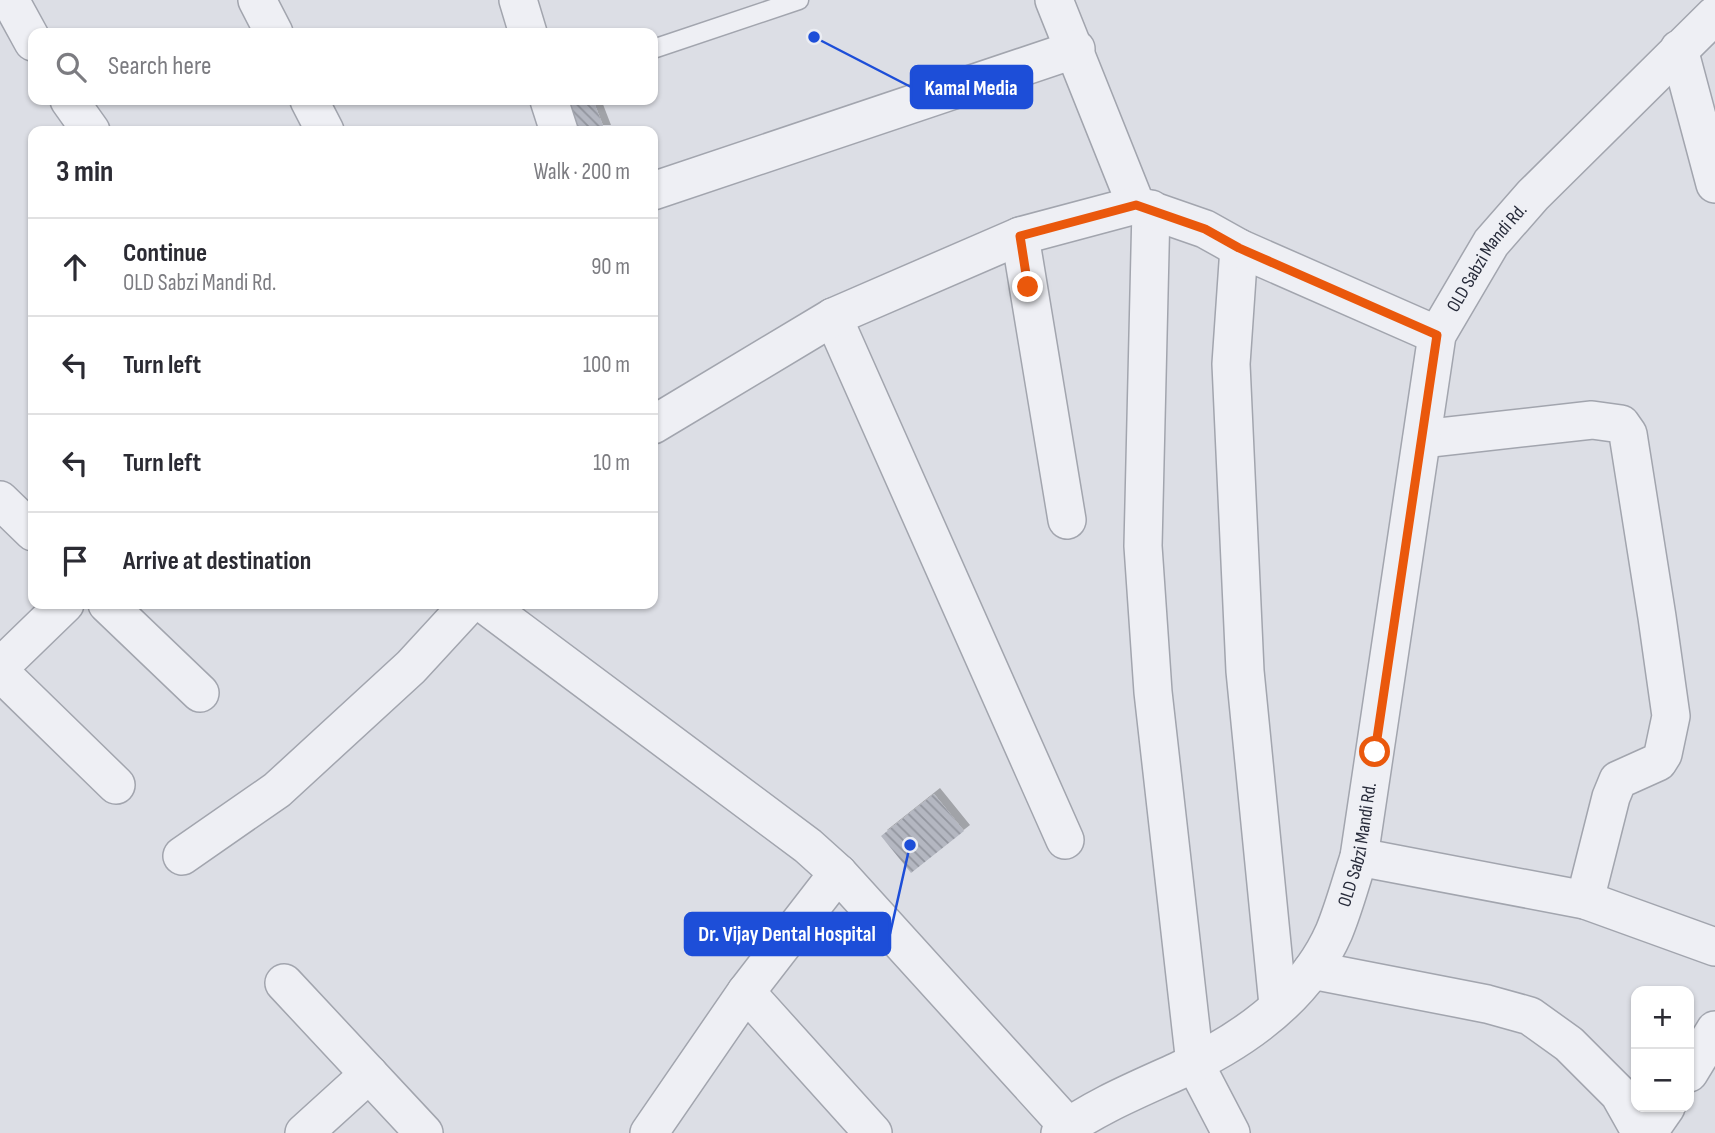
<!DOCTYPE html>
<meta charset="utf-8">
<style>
:root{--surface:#fff;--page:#f7f7f7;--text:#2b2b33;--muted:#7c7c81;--line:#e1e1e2}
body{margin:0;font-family:"Sofia Sans Condensed",sans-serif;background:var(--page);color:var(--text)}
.controls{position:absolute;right:21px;bottom:21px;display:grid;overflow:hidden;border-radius:14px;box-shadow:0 2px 5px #0004}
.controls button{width:63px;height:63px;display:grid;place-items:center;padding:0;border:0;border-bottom:2px solid var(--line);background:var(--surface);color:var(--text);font:35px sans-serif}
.stop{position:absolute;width:21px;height:21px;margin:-16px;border:5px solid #ea580c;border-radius:50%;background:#fff}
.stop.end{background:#ea580c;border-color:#fff;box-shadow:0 2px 7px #0008}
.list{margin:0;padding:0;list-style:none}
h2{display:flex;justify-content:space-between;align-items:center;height:91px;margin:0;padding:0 28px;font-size:30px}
h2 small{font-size:23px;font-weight:400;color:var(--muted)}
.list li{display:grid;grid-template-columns:46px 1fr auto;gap:21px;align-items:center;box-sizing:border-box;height:98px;padding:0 28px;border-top:2px solid var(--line)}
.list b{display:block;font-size:26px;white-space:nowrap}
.list p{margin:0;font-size:23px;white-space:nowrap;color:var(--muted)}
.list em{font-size:23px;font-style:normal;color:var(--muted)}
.icon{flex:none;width:38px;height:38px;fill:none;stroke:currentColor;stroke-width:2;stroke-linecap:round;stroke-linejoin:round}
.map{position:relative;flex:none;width:1715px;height:1133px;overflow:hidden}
.search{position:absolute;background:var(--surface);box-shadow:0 2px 5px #0004;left:28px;top:28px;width:630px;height:77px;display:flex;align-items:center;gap:18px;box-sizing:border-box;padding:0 24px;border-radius:14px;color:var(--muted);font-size:26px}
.panel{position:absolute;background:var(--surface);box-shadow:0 2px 5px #0004;left:28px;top:126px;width:630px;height:483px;border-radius:14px}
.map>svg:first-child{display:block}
</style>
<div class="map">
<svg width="1715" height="1133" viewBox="0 0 1715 1133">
<defs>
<pattern id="building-back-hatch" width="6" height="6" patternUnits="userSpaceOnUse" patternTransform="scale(1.75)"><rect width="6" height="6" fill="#b4b7c1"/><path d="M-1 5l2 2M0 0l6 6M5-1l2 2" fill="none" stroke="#92959e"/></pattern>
<filter id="shadow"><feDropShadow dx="6" dy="-6" stdDeviation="0" flood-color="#0004"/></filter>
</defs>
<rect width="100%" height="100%" fill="#dcdee5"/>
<!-- building -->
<path fill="url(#building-back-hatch)" filter="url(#shadow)" d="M549 100H593L605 131H559Z
M934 794 964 831 911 873 881 836Z"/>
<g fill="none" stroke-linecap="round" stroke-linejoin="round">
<!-- service casing -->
<g stroke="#a2a5ae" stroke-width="21">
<path id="service" d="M653 49 799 0"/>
</g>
<!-- minor casing -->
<g stroke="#a2a5ae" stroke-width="40">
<g id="minor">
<path d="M10 0 33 42"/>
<path d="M257 0 274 33"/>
<path d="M518 0 528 33"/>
<path d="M1054 0 1136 205"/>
<path d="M1679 49 1715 184"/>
<path d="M69 100 91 131"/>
<path d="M309 100 325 131"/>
<path d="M549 100 559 131"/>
<path d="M653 191 1076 49"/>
<path d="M1151 209 1143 546 1153 692 1195 1064 1231 1133"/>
<path d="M1020 236 1067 520"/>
<path d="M1239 248 1231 364 1245 671 1278 1005"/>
<path d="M833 317 1065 840"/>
<path d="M653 425 833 317 1020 236 1136 205 1205 229 1239 248 1437 335"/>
<path d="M1422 439 1592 420 1621 424 1628 434 1657 617 1671 716 1663 754 1658 762 1618 780 1611 797 1585 900"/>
<path d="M0 500 33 532"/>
<path d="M107 604 200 693"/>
<path d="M484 604 808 846 838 873 1074 1133"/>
<path d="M0 667 65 604"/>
<path d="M0 672 116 785"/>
<path d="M182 856 277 790 411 667 469 604"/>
<path d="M1359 857 1585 900 1715 947"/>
<path d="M1312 970 1487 1004 1530 1016 1569 1044 1619 1094 1641 1133"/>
<path d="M284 983 424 1133"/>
<path d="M746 992 873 1133"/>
<path d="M1689 1073 1715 1030"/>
<path d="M304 1133 369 1074"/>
<path d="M649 1133 746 992 838 873"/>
<path id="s1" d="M1060 1133C1092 1108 1141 1088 1178 1071 1241 1042 1305 998 1334 932 1344 908 1351 881 1359 857L1437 335 1491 243 1533 195 1715 15"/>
<path d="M1648 1133 1666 1107"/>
</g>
</g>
<!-- service -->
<use href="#service" stroke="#eeeff4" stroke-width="18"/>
<!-- minor -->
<use href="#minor" stroke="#eeeff4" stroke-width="37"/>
</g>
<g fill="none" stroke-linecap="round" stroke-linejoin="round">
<!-- route -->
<path stroke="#ea580c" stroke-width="9" d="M1028 287 1020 236 1136 205 1205 229 1239 248 1437 335 1375 752"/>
</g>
<g text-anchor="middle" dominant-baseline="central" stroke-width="6" stroke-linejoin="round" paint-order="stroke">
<!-- street labels -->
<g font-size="19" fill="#272b3a" stroke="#ebedf3">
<text stroke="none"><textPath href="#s1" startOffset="1046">OLD Sabzi Mandi Rd.</textPath></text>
<text stroke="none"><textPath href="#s1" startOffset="438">OLD Sabzi Mandi Rd.</textPath></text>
</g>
</g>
<!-- callouts -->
<path fill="none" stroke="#1d4ed8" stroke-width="2.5" d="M814 37L911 87M910 845L890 934"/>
<g fill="#1d4ed8" stroke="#ebedf3" stroke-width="2.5">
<circle cx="814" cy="37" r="7"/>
<circle cx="910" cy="845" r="7"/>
</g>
<g fill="#1d4ed8" stroke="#1d4ed8" stroke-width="2.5">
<rect x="911" y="66" width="121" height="42" rx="7"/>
<rect x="685" y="913" width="205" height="42" rx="7"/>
</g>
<g font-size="21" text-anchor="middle" font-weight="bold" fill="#fff">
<text x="971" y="95">Kamal Media</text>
<text x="787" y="941">Dr. Vijay Dental Hospital</text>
</g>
</svg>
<div class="controls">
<button>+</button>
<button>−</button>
</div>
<div class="stop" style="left:1375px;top:752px"></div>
<div class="stop end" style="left:1028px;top:287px"></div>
<div class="search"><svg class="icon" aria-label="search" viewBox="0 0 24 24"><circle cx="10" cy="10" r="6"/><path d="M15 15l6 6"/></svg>Search here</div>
<section class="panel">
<h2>3 min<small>Walk · 200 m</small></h2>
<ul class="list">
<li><svg class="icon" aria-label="ahead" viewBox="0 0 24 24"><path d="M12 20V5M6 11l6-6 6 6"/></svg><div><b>Continue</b><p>OLD Sabzi Mandi Rd.</p></div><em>90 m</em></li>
<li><svg class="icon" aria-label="left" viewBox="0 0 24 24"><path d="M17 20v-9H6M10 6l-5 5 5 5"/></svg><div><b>Turn left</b></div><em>100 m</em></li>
<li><svg class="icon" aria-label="left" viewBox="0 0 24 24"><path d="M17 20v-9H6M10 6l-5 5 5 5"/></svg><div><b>Turn left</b></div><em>10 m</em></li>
<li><svg class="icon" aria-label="arrive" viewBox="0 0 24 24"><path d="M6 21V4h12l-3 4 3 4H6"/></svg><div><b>Arrive at destination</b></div></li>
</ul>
</section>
</div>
